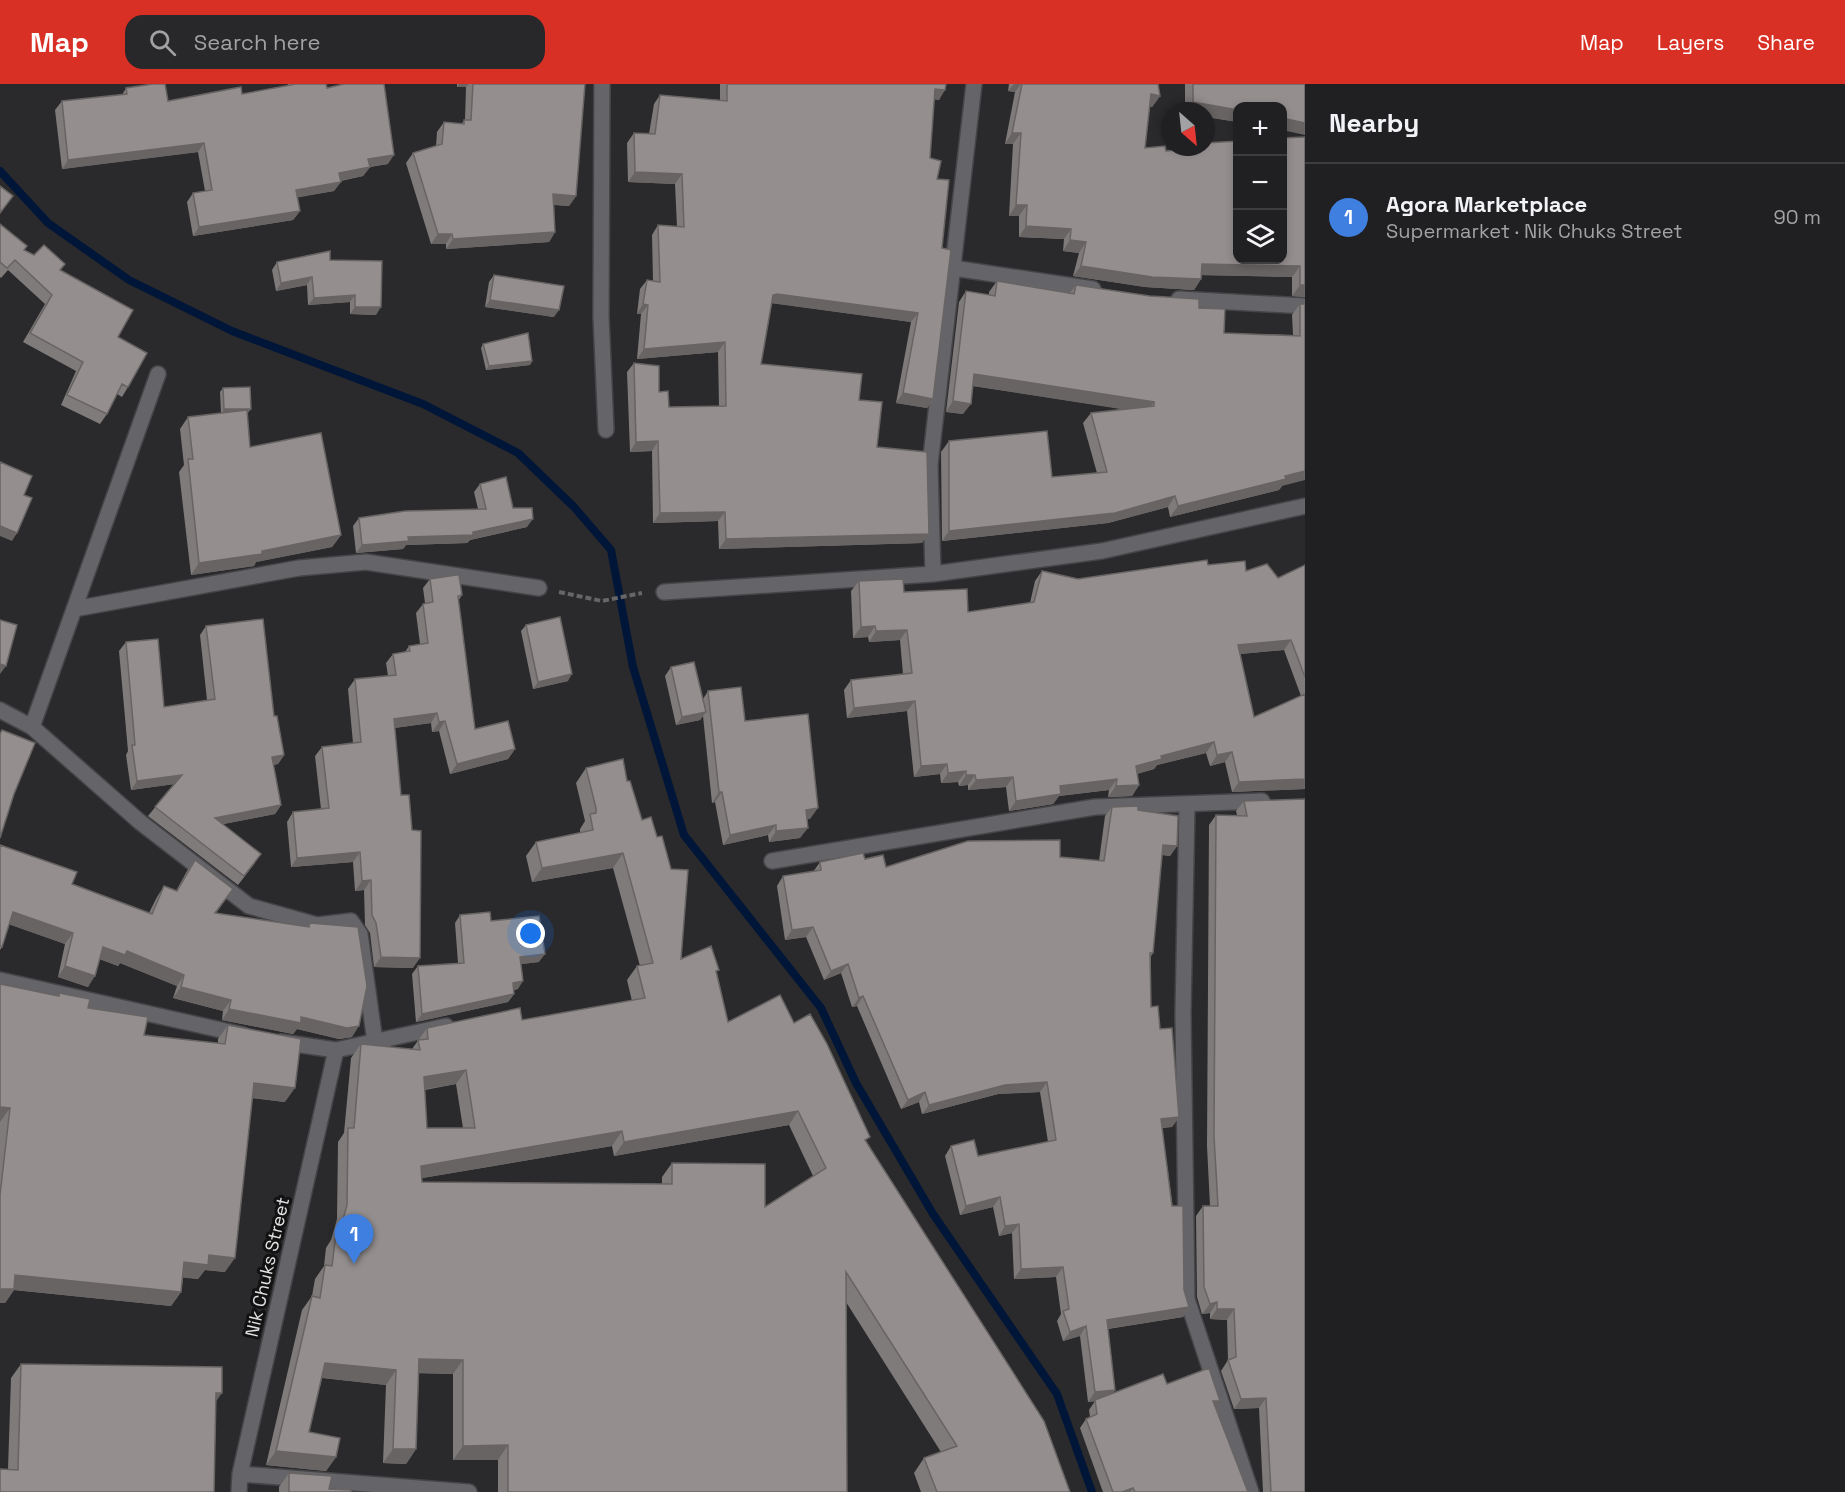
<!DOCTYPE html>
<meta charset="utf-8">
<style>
:root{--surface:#201f21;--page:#28272a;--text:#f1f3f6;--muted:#a2a2a5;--line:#3d3d3f;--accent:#d93025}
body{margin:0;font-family:"Space Grotesk",sans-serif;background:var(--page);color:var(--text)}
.controls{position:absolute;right:18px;top:18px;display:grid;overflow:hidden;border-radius:12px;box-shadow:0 3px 9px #0003}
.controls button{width:54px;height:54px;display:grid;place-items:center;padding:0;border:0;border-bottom:2px solid var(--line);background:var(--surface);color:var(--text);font:30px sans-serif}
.compass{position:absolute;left:1161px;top:18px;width:54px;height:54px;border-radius:50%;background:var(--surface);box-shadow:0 3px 9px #0003;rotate:153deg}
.you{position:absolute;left:531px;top:850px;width:21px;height:21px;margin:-15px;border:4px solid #fff;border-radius:50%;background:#1a73e8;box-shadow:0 0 0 9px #1a73e833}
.badge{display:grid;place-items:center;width:39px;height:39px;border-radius:50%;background:var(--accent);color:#fff;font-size:20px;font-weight:700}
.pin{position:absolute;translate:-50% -50px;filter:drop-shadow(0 2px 3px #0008)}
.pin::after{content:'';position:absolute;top:32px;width:21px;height:18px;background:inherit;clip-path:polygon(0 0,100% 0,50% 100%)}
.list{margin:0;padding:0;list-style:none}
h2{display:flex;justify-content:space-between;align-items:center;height:78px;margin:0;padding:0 24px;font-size:26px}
h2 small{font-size:20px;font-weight:400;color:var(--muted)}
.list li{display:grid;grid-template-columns:39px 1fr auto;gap:18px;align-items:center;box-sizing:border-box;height:108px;padding:0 24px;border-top:2px solid var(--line)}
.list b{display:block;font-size:22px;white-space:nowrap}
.list p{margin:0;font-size:20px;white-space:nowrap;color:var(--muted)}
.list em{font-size:20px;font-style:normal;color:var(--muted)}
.icon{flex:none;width:33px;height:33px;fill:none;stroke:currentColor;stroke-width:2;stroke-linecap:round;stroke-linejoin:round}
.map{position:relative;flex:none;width:1305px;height:1408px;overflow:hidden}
header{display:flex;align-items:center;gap:36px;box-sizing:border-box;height:84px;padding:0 30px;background:var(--accent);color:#fff}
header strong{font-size:28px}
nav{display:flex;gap:33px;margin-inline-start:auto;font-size:21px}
.search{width:420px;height:54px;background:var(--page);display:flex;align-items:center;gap:15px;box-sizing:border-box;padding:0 21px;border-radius:18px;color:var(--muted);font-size:22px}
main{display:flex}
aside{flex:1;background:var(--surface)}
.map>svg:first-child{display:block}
</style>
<header>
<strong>Map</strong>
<div class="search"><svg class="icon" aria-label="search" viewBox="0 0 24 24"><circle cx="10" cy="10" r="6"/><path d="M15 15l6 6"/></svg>Search here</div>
<nav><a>Map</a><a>Layers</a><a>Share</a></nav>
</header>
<main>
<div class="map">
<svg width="1305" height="1408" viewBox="0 0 1305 1408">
<rect width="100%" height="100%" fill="#2a292c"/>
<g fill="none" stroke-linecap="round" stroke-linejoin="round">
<!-- stream -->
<path stroke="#001638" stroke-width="8" d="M0 87 48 139 129 196 232 247 423 320 518 369 574 423 611 466 633 583 684 751 821 924 856 999 933 1130 1057 1310 1092 1408"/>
<!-- minor casing -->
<g stroke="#454447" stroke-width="18">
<path id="minor" d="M602 0 601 233 606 346
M953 184 1093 205
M1179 215 1305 222
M933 490 930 381 974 0
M664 508 933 490 1102 467 1305 422
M74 525 299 484 366 478 539 504
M0 626 32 643 140 738 249 822 317 841 351 837 360 850 375 958
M32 643 158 290
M1187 720 1183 930 1187 1215 1251 1408
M772 777 1095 723 1262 717
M0 896 243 951
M281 958 336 966 446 942
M240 1390 469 1408
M239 1408 240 1390 336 966"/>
</g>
<!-- path -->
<path stroke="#666567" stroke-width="4" stroke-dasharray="6 3" stroke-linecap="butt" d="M559 508 602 517 642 509"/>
<!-- minor -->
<use href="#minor" stroke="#656468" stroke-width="15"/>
</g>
<!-- wall -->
<path fill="#7f7b7a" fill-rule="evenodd" d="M288 0H326L327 4 388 80 370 83 363 92 341 97 334 107 297 113 300 127 293 136 193 152 187 118 193 109 205 107 198 68 62 85 55 26 62 17 122 11 126 4 168 17 242 10 288 2Z
M457 0H585L576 112 569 122 554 121 555 148 549 158 446 165V160H431L406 79 413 69 436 62 437 48 444 38 461 40 465 36 466 3H457Z
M720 0H946L939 16 934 15 930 74 937 95 942 164 933 315 927 324 896 319 911 238 772 219 761 280 859 316 877 363 922 459 719 465 718 437 653 439 652 367 630 368 627 288 634 279 659 308 669 323 719 322 718 268 637 275 641 230H637L640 205 647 196 653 197 652 151 658 141 677 143 675 100 628 98 627 59 634 49 649 50 654 20 660 11 720 16Z
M1009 0H1158L1160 12 1152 23 1150 22 1145 64 1166 67 1189 65 1191 63H1206L1282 54 1305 213 1292 212V193L1201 191V195L1194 206 1145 203 1073 192 1079 169 1063 167 1064 155 1019 153V132H1009L1013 60H1005L1015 8 1008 7Z
M1185 0H1305L1238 38 1206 33V27H1185Z
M0 140 24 166 61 186 118 253 128 303 122 313 117 310 107 330 100 340 61 321 76 287 23 258 45 220 8 186 1 194 0 193Z
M330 176 376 231 350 230V218L308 221 307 201 276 207 272 186 277 178Z
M494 191 554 233 485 223 489 198Z
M997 197 1070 209 1076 201 1199 224 1224 249 1293 251 1292 231 1300 220H1305L1282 402 1279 406 1170 433 1168 423 1108 439 942 457 941 368 949 357 1052 393 1097 389 1083 339 1091 329 1124 325 973 302 963 330 946 328 959 218 966 207 989 211V208Z
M483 260 532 277 530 281 486 286 481 264Z
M223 304 251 325 247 329 250 363 341 451 332 463 256 478 254 482 191 491 179 388 184 381 180 345 188 333 221 329 220 308Z
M480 400 513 424 527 443 470 456 467 459 406 461 403 465 356 469 353 442 359 434 478 425 474 408Z
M1208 481 1246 487 1278 494 1305 481V705L1232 708 1225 678 1210 682 1206 669 1157 681 1154 685 1137 690 1139 701 1132 712 1108 713 1109 706 1059 712 1053 720 1009 727 1006 703 968 706V701L959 702 958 698 941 699 940 690 914 693 907 627 847 634 844 606 851 596 903 590 900 556 869 558 868 553 853 554 851 507 859 497 904 508 968 528 1030 519 1035 497 1042 487 1078 495ZM1284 566 1301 612 1254 633 1240 570Z
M430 495 462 511 458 517 475 645 515 665 508 675 450 690 439 647 432 648 431 639 394 644 413 884 374 883 370 849 365 841 364 806 355 807 353 778 291 783 287 738 293 728 321 725 315 672 322 663 353 659 348 605 355 595 388 592 386 579 393 570 405 568 409 562 420 560 416 529 423 520 425 519 423 504Z
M526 541 568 597 533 605 521 547Z
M206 542 274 632 284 671 278 680 273 681 281 721 275 730 223 740 255 779 238 801 148 732 174 700 131 706 126 671 128 667 119 567 126 558 164 623 207 616 200 551Z
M671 583 703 615 708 607 745 637 810 735H807L800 754 769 758 768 751 723 761 715 718 712 719 703 632 700 636 676 641 665 592Z
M586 684 627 697 681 875 717 889 728 938 794 939 867 1058 1070 1408H921L914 1389 924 1374 941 1368 846 1218 847 1408H498V1376H453V1290L419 1289 416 1365 406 1380 383 1379 386 1301 322 1294 309 1348 336 1373 326 1387 266 1381 302 1226 312 1212 315 1195 324 1182 326 1164 331 1156 337 1135 338 1058 344 1049 351 974 361 960 412 965 427 944 522 936 632 917 627 896 637 882H640L613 784 532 798 526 772 536 758 580 749V745L585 737 576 699ZM456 1000 463 1044H427L425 1006ZM789 1041 813 1092 765 1123 672 1079 662 1093V1100L422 1098V1094L612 1062 614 1072Z
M1305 715V1408H1263L1259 1324 1234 1325 1221 1287 1228 1276 1227 1236 1210 1235V1229L1202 1230 1197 1213 1196 1132 1203 1122H1210L1207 1062 1209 741 1216 731H1237L1236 727 1244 717Z
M1112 723 1138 726 1177 762 1170 772 1162 771 1153 869 1151 872V923L1160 945 1179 1033 1172 1043 1162 1044 1184 1206 1189 1223 1183 1233 1108 1245 1115 1306 1112 1310 1167 1300 1215 1324 1248 1408H1103L1080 1344 1086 1335 1090 1333 1089 1326 1095 1317 1088 1318 1080 1252 1063 1257 1057 1237 1061 1230 1056 1193 1014 1195 1012 1149 999 1152 993 1123 960 1131 945 1072 951 1062 978 1072 1048 1058 1040 1008 998 1010 922 1030 919 1018 901 1025 857 922 852 923 841 889 824 896 806 853 785 856 777 802 783 792 813 788 820 778 865 775 886 783 1060 773 1099 777 1105 732Z
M0 761 72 800 149 829 157 813 164 802 176 807 187 787 195 776 233 805 216 829 307 843 310 839 352 953 339 955 297 945 293 950 222 936 223 927 173 914 177 902 120 879 118 882 100 875 88 903 58 893 65 860 9 840 2 863 0 866Z
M460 831 491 837 539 878 521 880 518 905 514 906V910L508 918 416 938 412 890 418 882 458 879 455 839Z
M0 900 58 912 59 909 144 951 218 959V955L228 941 285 1018 252 1014 225 1188 205 1186 198 1195 183 1193 181 1208 171 1222 14 1206 5 1219H0Z
M21 1280 216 1317 214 1408 8 1385 11 1294Z
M289 1389 329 1405 351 1408H279V1403Z"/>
<!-- shaded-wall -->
<path fill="#686463" d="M459 0H469L466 3H457Z
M1014 0H1021L1015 8 1008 7Z
M935 5 945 6 939 16 928 14Z
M1151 10 1160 12 1152 23 1144 21Z
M1193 18 1238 26V38L1206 33V27H1186Z
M1282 34 1305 39V51L1282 46Z
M1012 49H1021L1013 60H1005Z
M204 59 198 68 62 85 68 76Z
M394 71 388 80 362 84 368 75Z
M370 83 363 92 333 98 339 89Z
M635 88 682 90 675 100 628 98Z
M341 98 334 107 290 115 296 106Z
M553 110 576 112 569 122 546 120Z
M1016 121H1027L1019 132H1009Z
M300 127 293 136 193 152 199 143Z
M1026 142 1071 145 1064 155 1019 153Z
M555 148 549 158 446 165 453 155Z
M438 150H452L446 160H431Z
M1070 156 1086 158 1079 169 1063 167Z
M1202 180 1300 182 1292 193 1195 191Z
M1081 182 1201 195 1194 206 1145 203 1073 192Z
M312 193 307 201 276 207 281 199Z
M1300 201H1305V213L1292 212Z
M777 210 918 229 911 238 770 219 773 211Z
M355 211 350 218 308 221 314 214Z
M490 216 559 226 554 233 485 223Z
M643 220 648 221 641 230H637Z
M355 223H381L376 231 350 230Z
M725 258 718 268 637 275 644 265Z
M532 277 530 281 486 286 489 282Z
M974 290 1154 318 1146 329 966 301Z
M903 309 933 315 927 324 896 319Z
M953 317 971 320 963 330 946 328Z
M224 325H251L248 329 221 330Z
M658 357 652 367 630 368 636 358Z
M1305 387V396L1282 402 1279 406 1170 433 1178 422 1285 392Z
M1175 412 1168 423 1108 439 942 457 949 447Z
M725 428 718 437 653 439 660 429Z
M533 435 527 443 470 456 467 459 406 461 403 465 356 469 362 461 408 453 473 448Z
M0 442 17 449 12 457 0 452Z
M929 450 922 459 719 465 726 455Z
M341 451 332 463 256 478 254 482 191 491 199 479Z
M875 542 868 553 853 554 861 543Z
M907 546 900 556 869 558 876 547Z
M1291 556 1284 566 1230 571 1238 561Z
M0 580 6 582 0 590Z
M572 590 568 597 533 605 538 598Z
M915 617 907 627 847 634 854 624Z
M706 628 700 636 676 641 682 633Z
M437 629 431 639 387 645 394 635Z
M445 637 439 647 432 648 439 638Z
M1214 658 1206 669 1157 681 1154 685 1129 692 1136 682 1161 672Z
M515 665 508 675 450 690 457 680Z
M1232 668 1225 678 1210 682 1217 671Z
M284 671 278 680 265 682 272 673Z
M947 680 940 690 914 693 921 682Z
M966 687 958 698 941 699 948 689Z
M182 691 175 700 131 706 137 697Z
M966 691H975L968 701 959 702Z
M1013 693 1006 703 968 706 976 696Z
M1117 695 1109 706 1059 712 1053 720 1009 727 1016 717 1060 702Z
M1305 695V705L1232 708 1239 698Z
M1139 701 1132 712 1108 713 1116 702Z
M719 708H722L715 718 712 719Z
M281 721 275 730 209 743 215 734Z
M818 724 810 735 798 736 806 726Z
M776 741 768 751 723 761 730 751Z
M808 744 800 754 769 758 776 747Z
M1163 761 1177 762 1170 772 1157 770Z
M360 768 353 778 291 783 297 774Z
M623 769 613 784 532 798 542 784Z
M371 796 364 806 355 807 362 797Z
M13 828 73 849 65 860 5 839Z
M813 843 806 853 785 856 792 846Z
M103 863 127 867 184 891 177 902 120 879 118 882 96 874Z
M545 870 539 878 514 881 520 873Z
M381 873 420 874 413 884 374 883Z
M848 880 841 889 824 896 831 887Z
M65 882 95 892 88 903 58 893Z
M523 897 518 905 507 907 513 899Z
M181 903 231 916 223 927 173 914Z
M514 910 508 918 416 938 422 930Z
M863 912 857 922 852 923 859 914Z
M229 925 301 933 359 942 352 953 339 955 297 945 293 950 222 936Z
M466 986 456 1000 414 1007 424 993Z
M1047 998 1040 1008 998 1010 922 1030 929 1021 1005 1001Z
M254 999 295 1004 285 1018 244 1013Z
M925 1008 919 1018 901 1025 908 1016Z
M0 1023 10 1024 0 1038Z
M798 1027 789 1041 614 1072 624 1058Z
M1179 1033 1172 1043 1154 1044 1161 1035Z
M622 1047 612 1062 411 1096 421 1082Z
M1000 1113 993 1123 960 1131 966 1122Z
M1019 1140 1012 1149 999 1152 1005 1142Z
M209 1171 235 1174 225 1188 205 1186 198 1195 174 1193 184 1178Z
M1063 1183 1056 1193 1014 1195 1021 1185Z
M15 1191 181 1208 171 1222 14 1206 5 1219H0V1205Z
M1217 1218 1210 1229 1202 1230 1210 1220Z
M1189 1223 1183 1233 1100 1246 1107 1236Z
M1217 1225H1234L1227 1236 1210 1235Z
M1086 1242 1080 1252 1063 1257 1070 1248Z
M419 1275 463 1276 453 1290 409 1289Z
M325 1279 396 1286 386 1301 315 1293Z
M1115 1306 1108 1316 1088 1318 1095 1308Z
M216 1309H222L212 1323Z
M1266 1314 1259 1324 1234 1325 1241 1315Z
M1213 1317H1220L1214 1326Z
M508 1361 498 1376H453L463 1362Z
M393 1365H416L406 1380 383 1379Z
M276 1367 336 1373 326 1387 266 1381Z
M1133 1404 1130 1408H1122Z"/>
<!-- building -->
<path fill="#948f8e" stroke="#686463" stroke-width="1.5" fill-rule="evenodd" d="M153 0H165L168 17 241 3 242 10 296 0H326L327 4 344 0H384L394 71 368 75 370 83 339 89 341 98 296 106 300 127 199 143 193 109 212 106 204 59 68 76 62 17 127 10 126 4Z
M473 0H585L576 112 553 110 555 148 453 155 452 150H438L413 69 442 60 444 38 464 40V36H471Z
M727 0H946L945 6 935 5 930 74 941 77 937 95 949 96 942 164 951 166 933 315 903 309 918 229 777 210 773 211 761 280 862 290 859 316 882 318 877 363 927 368 929 450 726 455 725 428 660 429 658 357 636 358 634 279 659 282V308L668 307 669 323 726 322 725 258 644 265 648 221 643 220 647 196 660 198 658 141 684 143 682 90 635 88 634 49 655 50 660 11 727 17Z
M1022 0H1158L1160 12 1151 10 1145 64 1165 62 1166 67 1193 65V63H1206V59L1238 57V176H1282V54L1305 53V201H1300V182L1202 180 1201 195 1152 193 1081 182 1086 158 1070 156 1071 145 1026 142 1027 121H1016L1021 49H1012Z
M1193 0H1305V39L1282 34V22H1238V26L1193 18Z
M0 102 13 112 0 129Z
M0 140 27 162 24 166 34 171 44 161 65 180 60 186 133 226 118 253 147 269 128 303 122 300 107 330 67 311 83 278 30 249 52 211 15 176 7 184 0 178Z
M330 167V176L382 177 381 223H355V211L314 214 312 193 281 199 277 178Z
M494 191 564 202 559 226 490 216Z
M997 197 1074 210 1076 201 1150 212 1199 215V224L1225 225 1224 249 1300 252V220H1305V387L1285 392 1286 395 1178 422 1175 412 1115 429 949 447V357L1047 347 1052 393 1107 388 1091 329 1154 322V318L974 290 971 320 953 317 966 207 995 212Z
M528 249 532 277 489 282 483 260Z
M250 303 251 325H224L223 304Z
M247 326 250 363 321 349 341 451 262 467V470L199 479 188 375H193L188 333Z
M0 378 32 392 24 411 32 414 17 449 0 442Z
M506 393 513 424H532L533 435 473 448V451L408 453 409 457 362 461 359 434 405 427 486 425 480 400Z
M1207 476 1208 481 1245 477 1246 487 1267 480 1278 494 1305 481V593L1291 556 1238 561 1254 633 1305 610V695L1239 698 1232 668 1217 671 1214 658 1161 672 1162 675 1136 682 1139 701 1116 702 1117 695 1060 702 1061 710 1016 717 1013 693 976 696 975 691H966V687L948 689 947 680 921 682 915 617 854 624 851 596 912 589 907 546 876 547 875 542 861 543 859 497 903 495 904 508 967 505 968 528 1034 518 1042 487 1078 495Z
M456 491H459L462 511 458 512 475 645 508 637 515 665 457 680 445 637 439 638 437 629 394 635 401 711H409L412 746 421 747 420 874 381 873 376 839 372 831 371 796 362 797 360 768 297 774 293 728 329 724 322 663 361 658 355 595 396 591 393 570 410 567 409 562 428 559 423 520 433 518 430 495Z
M560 533 572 590 538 598 526 541Z
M263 535 274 632H277L284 671 272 673 281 721 215 734 261 770 244 792 155 723 182 691 137 697 132 661H135L126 558 158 555 164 623 215 615 206 542Z
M0 536 17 541 6 582 0 580Z
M694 578 706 628 682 633 671 583Z
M741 603 745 637 808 630 818 724 806 726 808 744 776 747V741L730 751 722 708H719L708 607Z
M2 646 35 659 14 710 0 754V650Z
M623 675 627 697H630L642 736 651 733 657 753 662 752 671 785 688 786 681 875 711 862 719 886 716 887 728 938 780 911 794 939 810 930 827 960 870 1053 865 1056 1044 1337 1070 1408H937L924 1374 957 1362 846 1188 847 1408H508V1361L463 1362V1276L419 1275 416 1365H393L396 1286 325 1279 309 1348 340 1354 336 1373 276 1367 312 1212 320 1214 325 1181 332 1182 336 1150H339L347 1121 348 1044H354L361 960 420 966 418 956 428 955 427 944 520 924 522 936 645 914 637 882 653 879 623 769 542 784 536 758 593 746 590 730 596 729V724L586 684ZM466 986 475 1044H427L424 993ZM798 1027 826 1084 765 1123V1080L672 1079V1100L422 1098 421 1082 622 1047 624 1058Z
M1305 715V1408H1271L1266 1314 1241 1315 1228 1276 1236 1273 1234 1225H1217V1218L1210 1220 1204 1203 1203 1122H1218L1214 1052 1216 731 1247 732 1244 717Z
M1138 722V726L1178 732 1177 762 1163 761 1153 869H1150L1151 923 1158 922 1160 945 1172 944 1179 1033 1161 1035 1172 1122H1183L1184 1206 1189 1223 1107 1236 1115 1306 1095 1308 1086 1242 1070 1248 1063 1227 1069 1225 1063 1183 1021 1185 1019 1140 1005 1142 1000 1113 966 1122 951 1062 974 1056 978 1072 1056 1056 1047 998 1005 1001 929 1021 925 1008 908 1016 863 912 859 914 848 880 831 887 813 843 792 846 783 792 821 786 820 778 863 769 865 775 883 771 886 783 968 757 1060 756V773L1104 777 1112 723Z
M0 761 77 788 72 800 152 830 164 802 177 807 195 776 233 805 215 829 309 843 310 839 358 843 367 902 359 942 347 944 301 933V939L229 925 231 916 181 903 184 891 127 867 125 871 103 863 95 892 65 882 73 849 13 828 2 863 0 862Z
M490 828 491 837 539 832 545 870 520 873 523 897 513 899 514 910 422 930 418 882 464 879 460 831Z
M0 900 59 912V909L90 915 88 924 148 933 144 951 225 960 228 941 301 955 295 1004 254 999 235 1174 209 1171 208 1181 184 1178 181 1208 15 1191 14 1205H0V1111L10 1024 0 1023Z
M21 1280 222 1283V1309H216L214 1408H0V1385L18 1386Z
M1209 1284 1220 1317H1213L1248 1408H1135L1133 1404 1122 1408H1113L1086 1335 1097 1330 1095 1316 1163 1290 1167 1300Z
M289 1389 332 1392 329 1405 351 1406V1408H289Z"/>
<g text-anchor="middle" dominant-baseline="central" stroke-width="6" stroke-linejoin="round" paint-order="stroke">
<!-- street labels -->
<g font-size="18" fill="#e4e3e5" stroke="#131213">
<text transform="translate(267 1183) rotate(-77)">Nik Chuks Street</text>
</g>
</g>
</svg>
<div class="controls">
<button>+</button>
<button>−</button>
<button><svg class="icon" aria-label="layers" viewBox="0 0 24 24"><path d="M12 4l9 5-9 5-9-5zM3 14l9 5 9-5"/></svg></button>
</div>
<svg class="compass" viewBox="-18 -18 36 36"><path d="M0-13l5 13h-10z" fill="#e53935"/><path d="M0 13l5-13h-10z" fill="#a2a2a5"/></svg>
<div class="you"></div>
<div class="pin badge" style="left:354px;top:1180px;background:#3f7fe0">1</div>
</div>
<aside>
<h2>Nearby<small></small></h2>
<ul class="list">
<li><span class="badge" style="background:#3f7fe0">1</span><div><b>Agora Marketplace</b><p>Supermarket · Nik Chuks Street</p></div><em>90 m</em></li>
</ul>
</aside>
</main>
